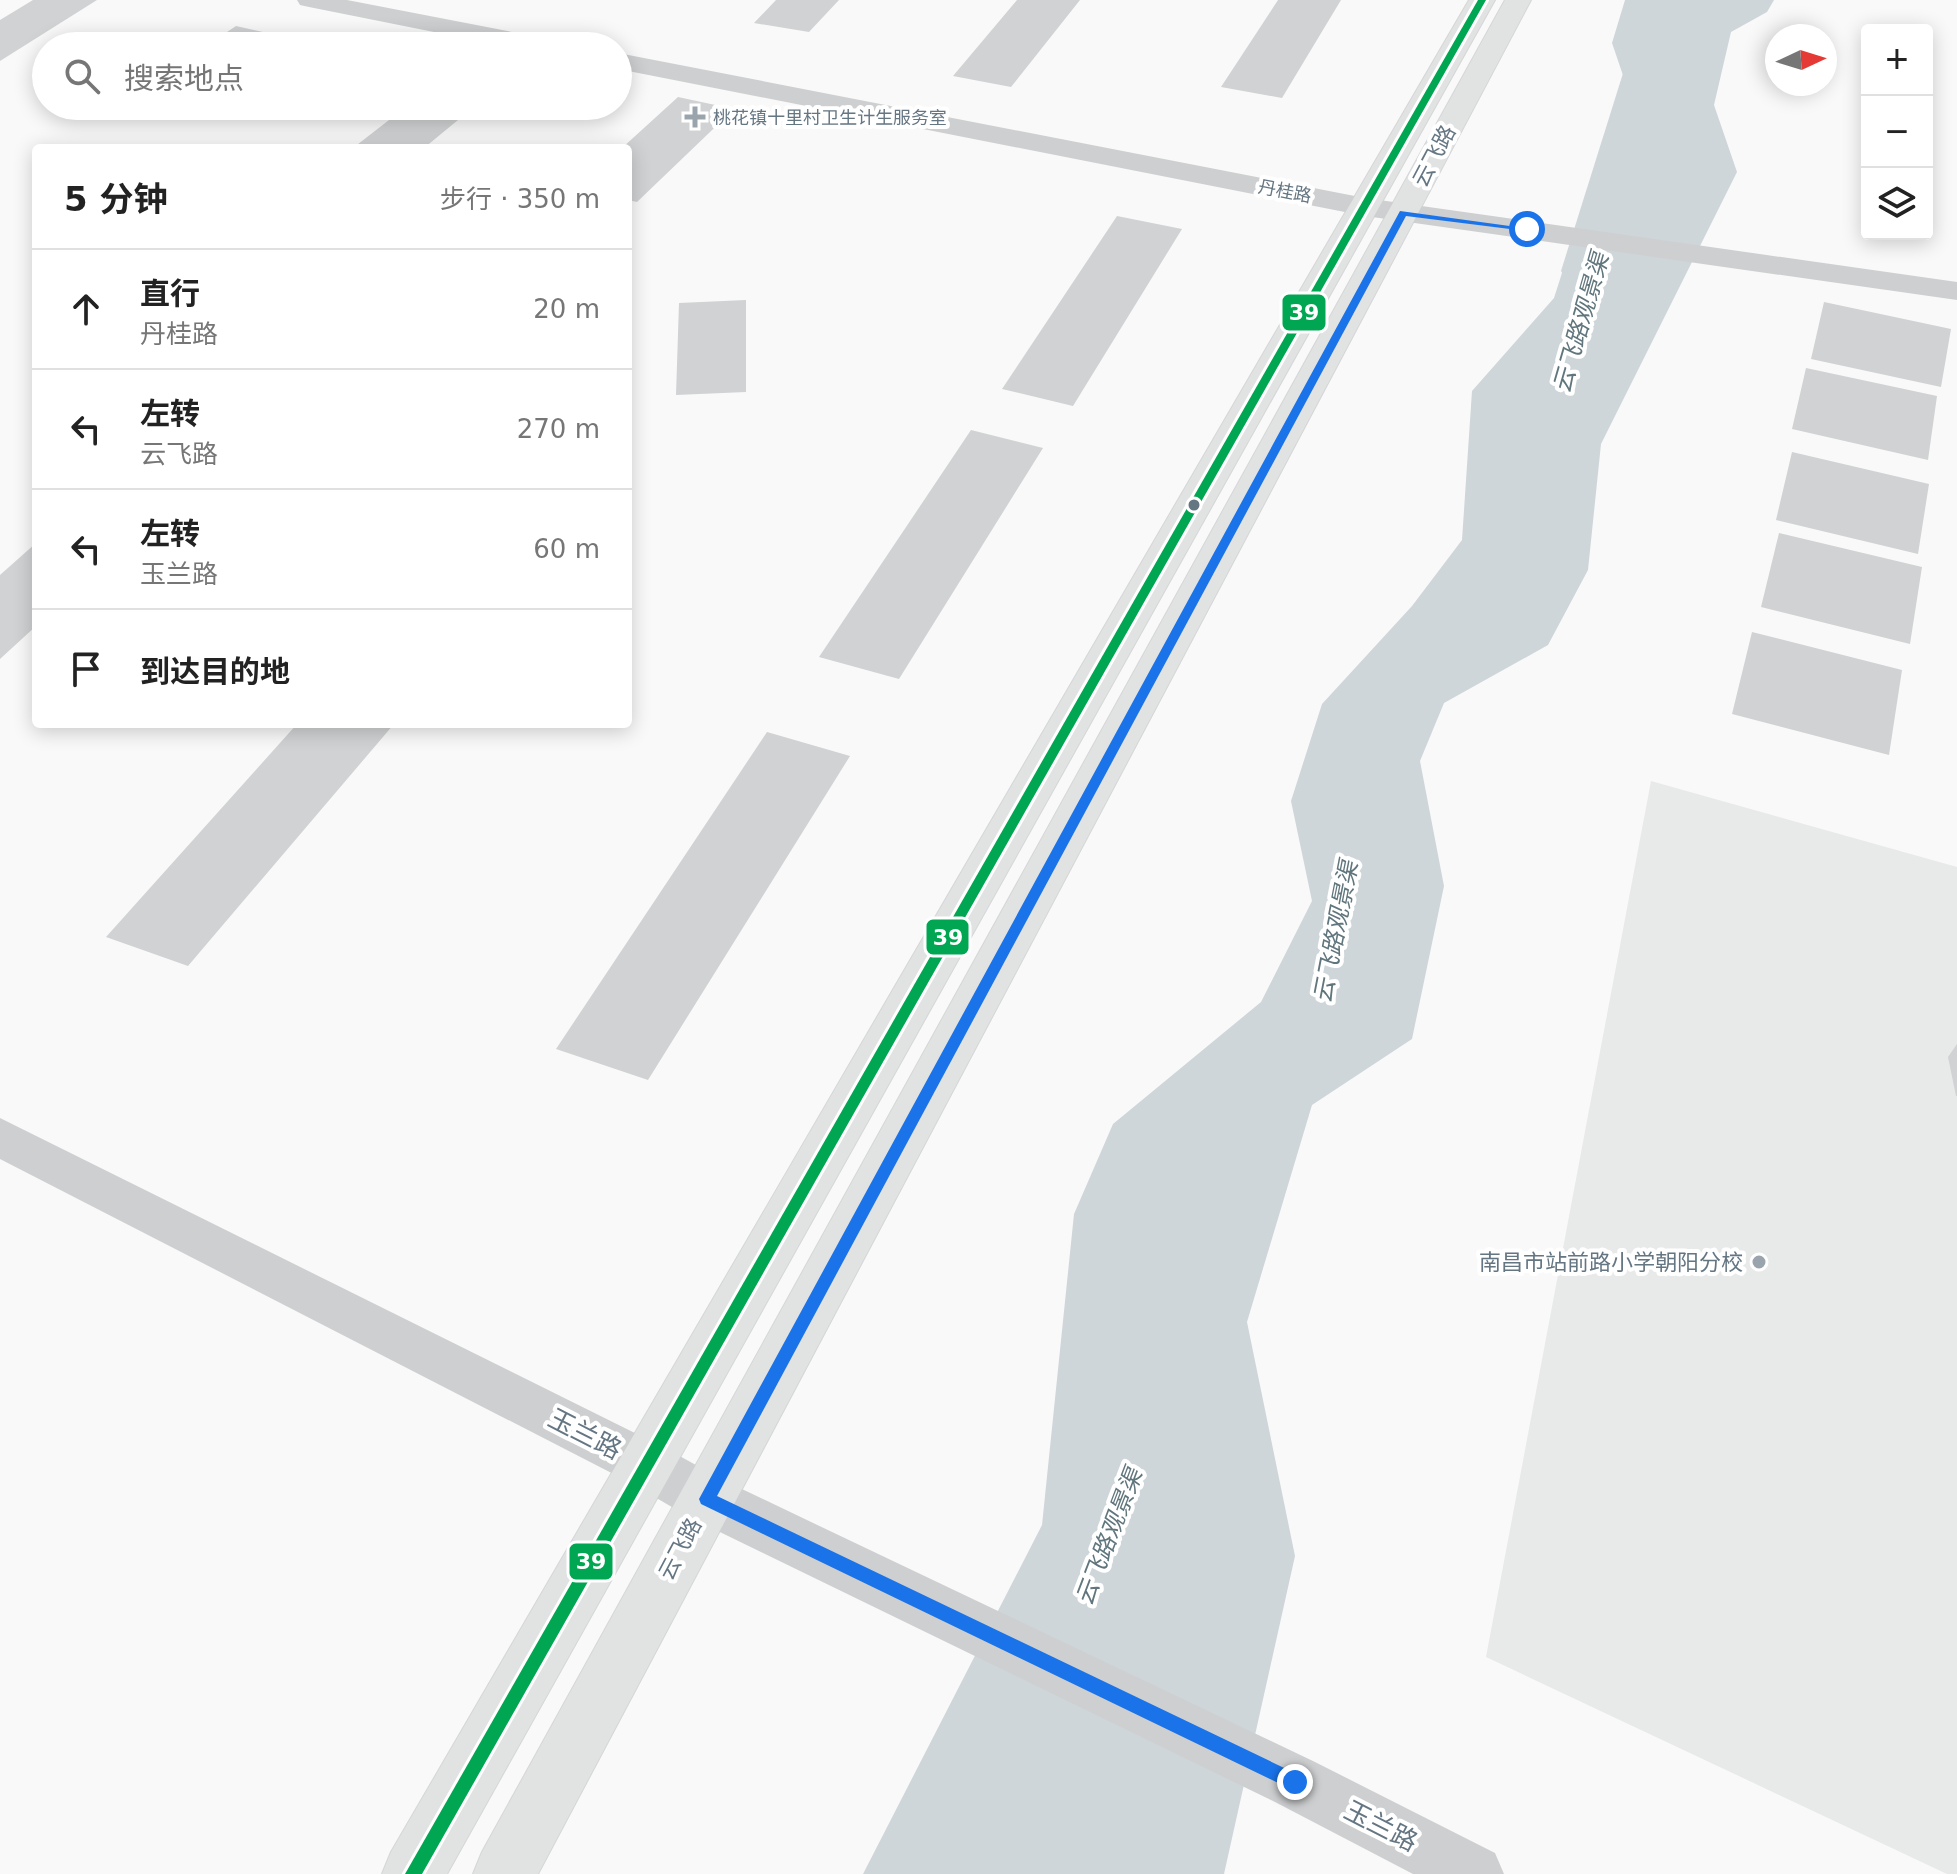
<!DOCTYPE html>
<html lang="zh">
<meta charset="utf-8">
<style>
:root{--surface:#fff;--page:#f6f6f6;--text:#222;--muted:#767676;--line:#e0e0e0}
body{margin:0;font-family:"DejaVu Sans","Noto Sans SC",sans-serif;background:var(--page);color:var(--text)}
.controls{position:absolute;right:24px;top:24px;display:grid;overflow:hidden;border-radius:8px;box-shadow:0 4px 20px #0003}
.controls button{width:72px;height:72px;display:grid;place-items:center;padding:0;border:0;border-bottom:2px solid var(--line);background:var(--surface);color:var(--text);font:40px sans-serif}
.compass{position:absolute;left:1765px;top:24px;width:72px;height:72px;border-radius:50%;background:var(--surface);box-shadow:0 4px 20px #0003;rotate:86deg}
.stop{position:absolute;width:24px;height:24px;margin:-18px;border:6px solid #1a73e8;border-radius:50%;background:#fff}
.stop.end{background:#1a73e8;border-color:#fff;box-shadow:0 2px 8px #0008}
.list{margin:0;padding:0;list-style:none}
h2{display:flex;justify-content:space-between;align-items:center;height:104px;margin:0;padding:0 32px;font-size:34px}
h2 small{font-size:26px;font-weight:400;color:var(--muted)}
.list li{display:grid;grid-template-columns:52px 1fr auto;gap:24px;align-items:center;box-sizing:border-box;height:120px;padding:0 32px;border-top:2px solid var(--line)}
.list b{display:block;font-size:30px;white-space:nowrap}
.list p{margin:0;font-size:26px;white-space:nowrap;color:var(--muted)}
.list em{font-size:26px;font-style:normal;color:var(--muted)}
.icon{flex:none;width:44px;height:44px;fill:none;stroke:currentColor;stroke-width:2;stroke-linecap:round;stroke-linejoin:round}
.map{position:relative;flex:none;width:1957px;height:1874px;overflow:hidden}
.search{position:absolute;background:var(--surface);box-shadow:0 4px 20px #0003;left:32px;top:32px;width:600px;height:88px;display:flex;align-items:center;gap:20px;box-sizing:border-box;padding:0 28px;border-radius:44px;color:var(--muted);font-size:30px}
.panel{position:absolute;background:var(--surface);box-shadow:0 4px 20px #0003;left:32px;top:144px;width:600px;height:584px;border-radius:8px}
.map>svg:first-child{display:block}
</style>
<div class="map">
<svg width="1957" height="1874" viewBox="0 0 1957 1874">
<rect width="100%" height="100%" fill="#f9f9f9"/>
<!-- built -->
<path fill="#e8e9e9" d="M1651 781 1957 867V1874H1947L1486 1657Z"/>
<!-- water -->
<path fill="#ced6d9" d="M1625 0H1774L1767 12 1731 32 1714 105 1737 172 1601 444 1588 570 1548 645 1444 703 1420 761 1444 886 1412 1039 1312 1105 1247 1322 1295 1556 1224 1874H863L1042 1525 1074 1214 1113 1124 1261 1002 1312 901 1291 801 1322 704 1412 606 1462 540 1472 391 1554 298 1584 204 1642 131 1612 43Z"/>
<g fill="none" stroke-linecap="round" stroke-linejoin="round">
<!-- river -->
<path fill="#ced6d9" fill-rule="evenodd" d="M1646 0H1702L1629 271 1619 285 1595 291 1571 285 1561 271Z"/>
</g>
<!-- building -->
<path fill="#d0d2d3" d="M33 0H97L0 61V20Z
M776 0H839L809 32 754 23Z
M1017 0H1080L1011 87 953 76Z
M1278 0H1341L1282 98 1221 87Z
M236 26 285 37 272 46H206Z
M678 97 734 109 637 202 628 200V148H622Z
M112 106H187L166 120Z
M407 106H475L424 148H353Z
M1117 216 1182 229 1073 406 1002 389Z
M746 300V392L676 395 679 303Z
M1824 302 1951 329 1941 387 1811 359Z
M1806 368 1937 396 1928 460 1792 429Z
M971 430 1043 448 899 679 819 657Z
M1792 452 1929 484 1918 554 1776 520Z
M1779 533 1922 567 1910 644 1761 607Z
M36 543V626L0 659V575Z
M1752 632 1902 670 1889 755 1732 714Z
M297 724H394L188 966 106 937Z
M767 732 850 756 648 1080 556 1049Z
M1957 1044V1096H1956L1948 1057Z"/>
<g fill="none" stroke-linecap="round" stroke-linejoin="round">
<!-- secondary casing -->
<g stroke="#d5d6d7" stroke-width="2">
<path id="secondary" d="M1469 0H1495L447 1874H382L391 1852Z
M1505 0H1531L538 1874H473L482 1852Z"/>
</g>
<!-- minor -->
<path fill="#cecfd0" fill-rule="evenodd" d="M297 0H347L543 38 552 41 556 46H504L309 7 300 5Z
M618 53 1365 198 1957 282V300L1365 216 618 69Z
M0 1118 665 1448 725 1481 1315 1762 1495 1853 1504 1874H1413L1275 1802 689 1517 629 1482 0 1159Z"/>
<!-- secondary -->
<use href="#secondary" fill="#e1e2e2" fill-rule="evenodd"/>
<!-- bus-1 casing -->
<g stroke="#fff" stroke-width="6">
<path id="bus-1" d="M1478 0H1486L422 1874H405Z"/>
</g>
<!-- bus-1 -->
<use href="#bus-1" fill="#00a651" fill-rule="evenodd"/>
</g>
<!-- route -->
<path fill="#1a73e8" d="M1400 211 1531 229 1527 231 1406 216 717 1496 1301 1776 1304 1782 1301 1788 1295 1791 701 1504 699 1499Z"/>
<!-- markers -->
<g fill="#99a4ac" stroke="#fff" stroke-width="3">
<path d="M691 105h8v8h8v8h-8v8h-8v-8h-8v-8h8z"/>
<circle cx="1759" cy="1262" r="8"/>
</g>
<circle fill="#657683" stroke="#fff" stroke-width="3" cx="1194" cy="505" r="7"/>
<g text-anchor="middle" dominant-baseline="central" stroke-width="8" stroke-linejoin="round" paint-order="stroke">
<!-- far-poi labels -->
<g font-size="18" fill="#657683" stroke="#fff" text-anchor="start">
<text x="713" y="117">桃花镇十里村卫生计生服务室</text>
</g>
<!-- far-street labels -->
<g font-size="18" fill="#657683" stroke="#fff">
<text transform="translate(1285 191) rotate(11)">丹桂路</text>
</g>
<!-- street labels -->
<g font-size="22" fill="#657683" stroke="#fff">
<text transform="translate(1434 156) rotate(-62)">云飞路</text>
<text transform="translate(680 1549) rotate(-62)">云飞路</text>
</g>
<!-- poi labels -->
<g font-size="22" fill="#657683" stroke="#fff" text-anchor="end">
<text x="1743" y="1262">南昌市站前路小学朝阳分校</text>
</g>
<!-- water labels -->
<g font-size="24" font-style="italic" fill="#60757c" stroke="#fff">
<text transform="translate(1581 323) rotate(-74)">云飞路观景渠</text>
<text transform="translate(1336 932) rotate(-79)">云飞路观景渠</text>
<text transform="translate(1109 1537) rotate(-69)">云飞路观景渠</text>
</g>
<!-- near-street labels -->
<g font-size="26" fill="#657683" stroke="#fff">
<text transform="translate(585 1434) rotate(27)">玉兰路</text>
<text transform="translate(1381 1826) rotate(27)">玉兰路</text>
</g>
</g>
<g stroke="#fff" stroke-width="3">
<rect x="1281" y="293" width="46" height="39" rx="8" fill="#00a651"/>
<rect x="925" y="918" width="45" height="38" rx="8" fill="#00a651"/>
<rect x="568" y="1542" width="46" height="39" rx="8" fill="#00a651"/>
</g>
<g font-size="22" text-anchor="middle" font-weight="bold" fill="#fff">
<text x="1304" y="320">39</text>
<text x="948" y="945">39</text>
<text x="591" y="1569">39</text>
</g>
</svg>
<div class="controls">
<button>+</button>
<button>−</button>
<button><svg class="icon" aria-label="layers" viewBox="0 0 24 24"><path d="M12 4l9 5-9 5-9-5zM3 14l9 5 9-5"/></svg></button>
</div>
<svg class="compass" viewBox="-18 -18 36 36"><path d="M0-13l5 13h-10z" fill="#e53935"/><path d="M0 13l5-13h-10z" fill="#767676"/></svg>
<div class="stop" style="left:1527px;top:229px"></div>
<div class="stop end" style="left:1295px;top:1782px"></div>
<div class="search"><svg class="icon" aria-label="search" viewBox="0 0 24 24"><circle cx="10" cy="10" r="6"/><path d="M15 15l6 6"/></svg>搜索地点</div>
<section class="panel">
<h2>5 分钟<small>步行 · 350 m</small></h2>
<ul class="list">
<li><svg class="icon" aria-label="ahead" viewBox="0 0 24 24"><path d="M12 20V5M6 11l6-6 6 6"/></svg><div><b>直行</b><p>丹桂路</p></div><em>20 m</em></li>
<li><svg class="icon" aria-label="left" viewBox="0 0 24 24"><path d="M17 20v-9H6M10 6l-5 5 5 5"/></svg><div><b>左转</b><p>云飞路</p></div><em>270 m</em></li>
<li><svg class="icon" aria-label="left" viewBox="0 0 24 24"><path d="M17 20v-9H6M10 6l-5 5 5 5"/></svg><div><b>左转</b><p>玉兰路</p></div><em>60 m</em></li>
<li><svg class="icon" aria-label="arrive" viewBox="0 0 24 24"><path d="M6 21V4h12l-3 4 3 4H6"/></svg><div><b>到达目的地</b></div></li>
</ul>
</section>
</div>
